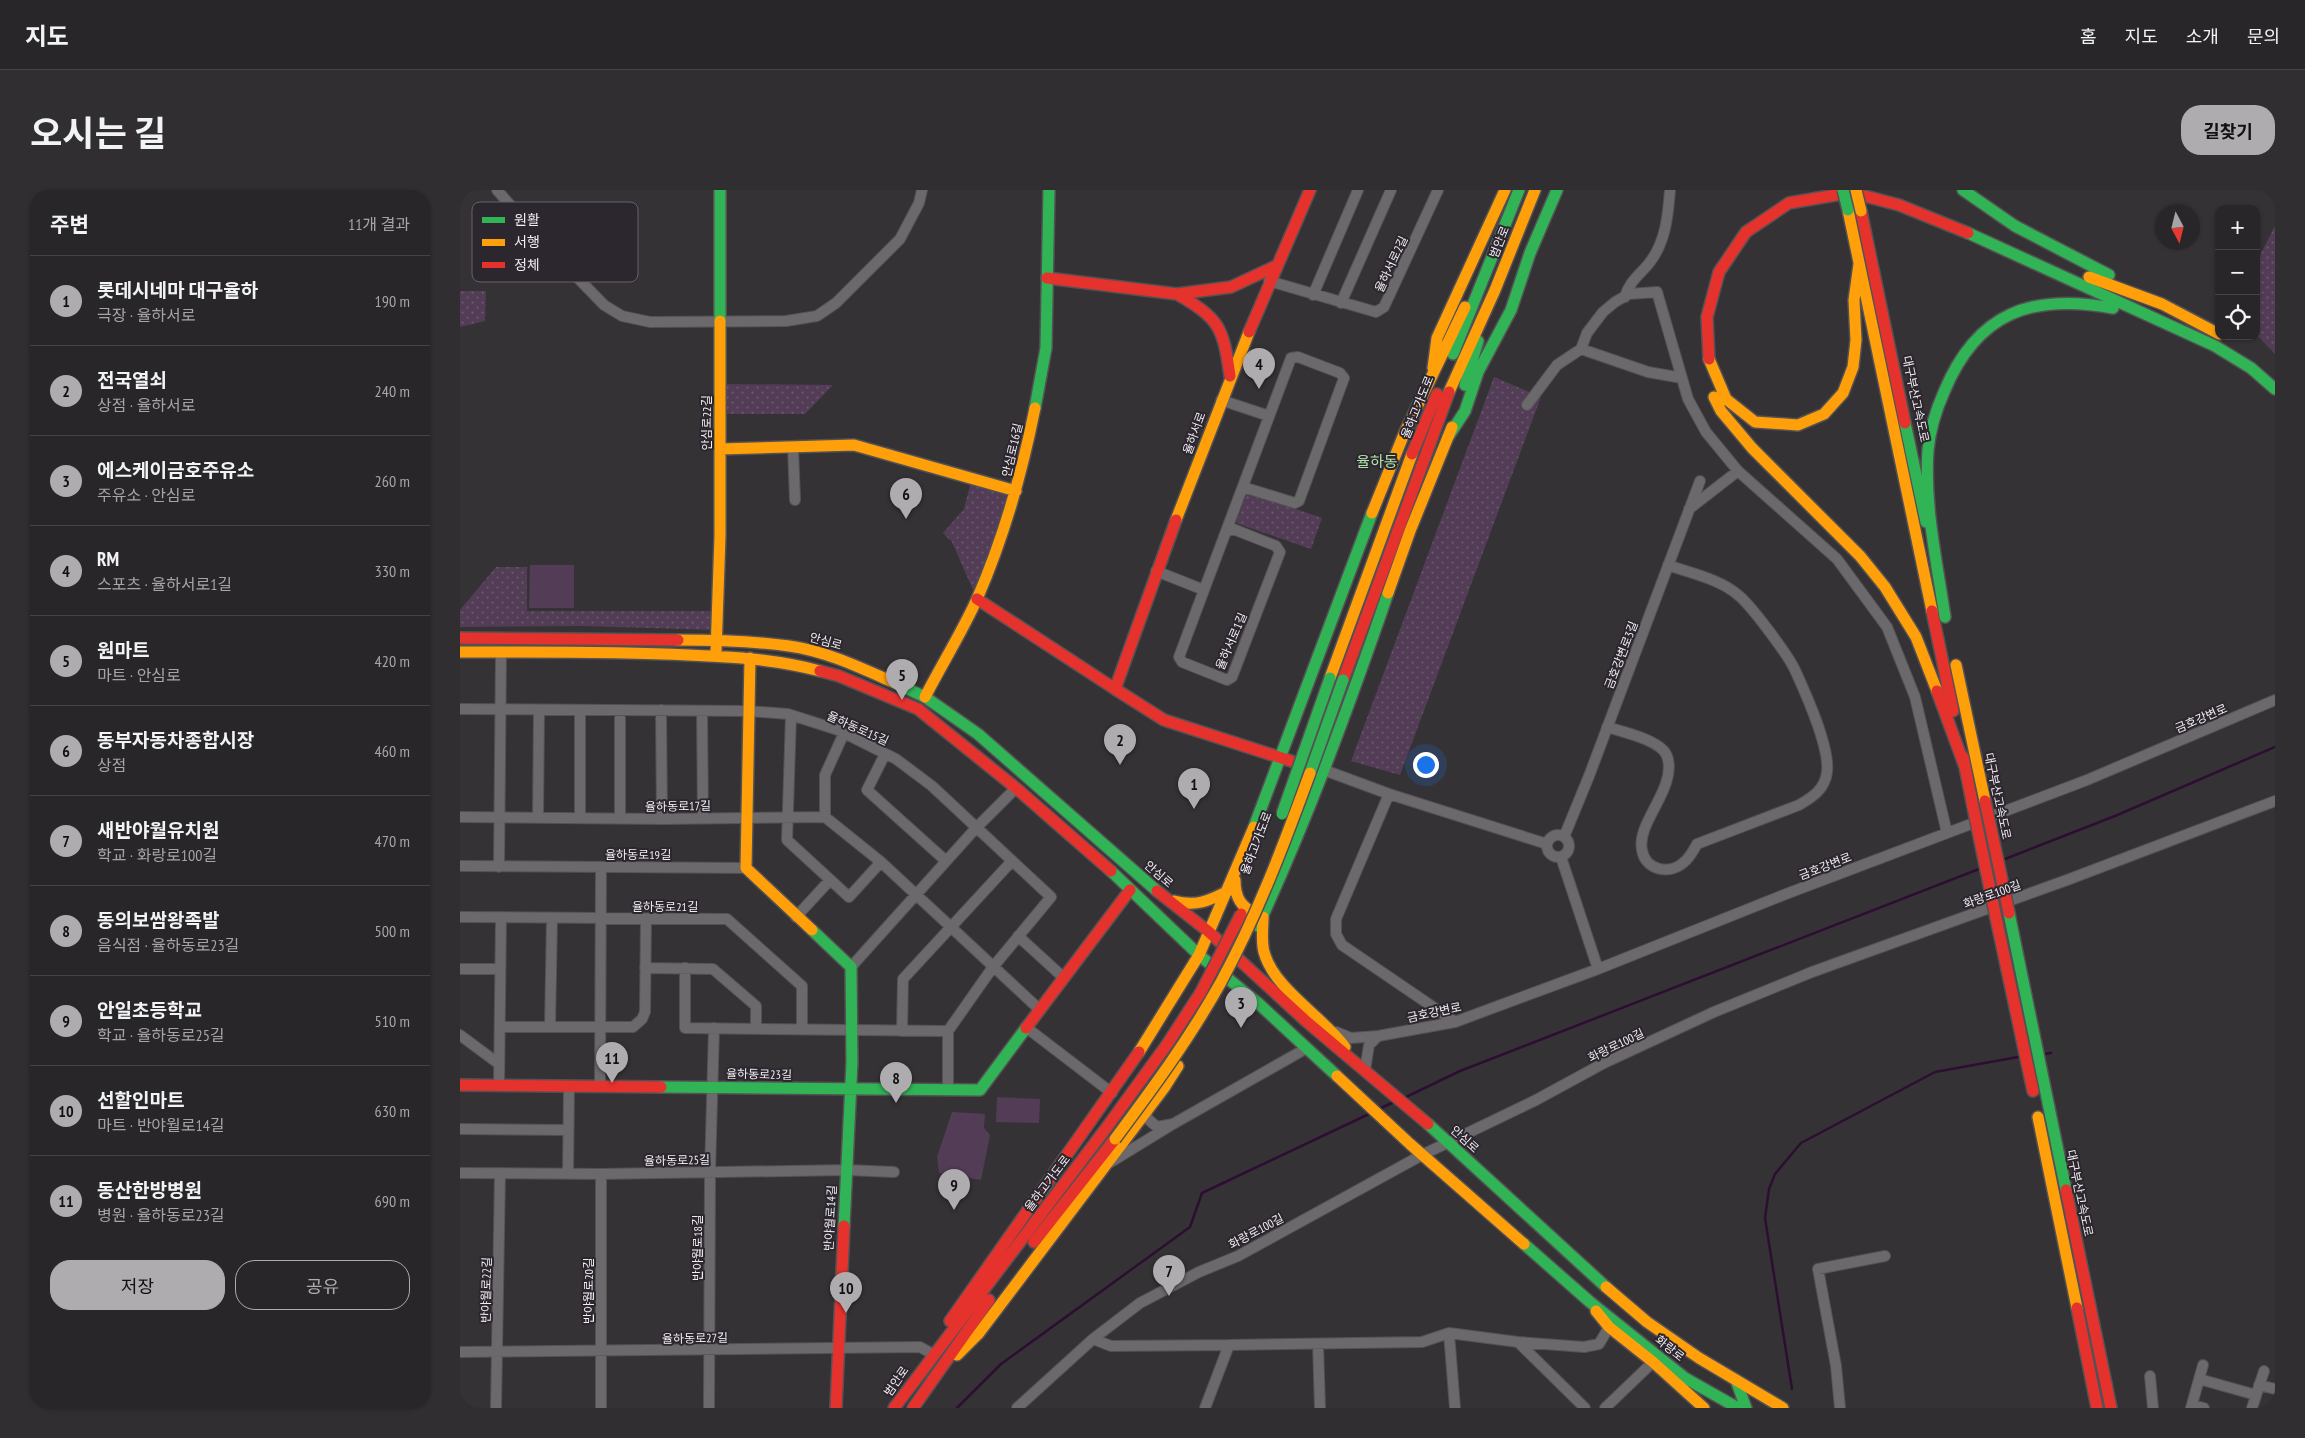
<!DOCTYPE html>
<html lang="ko">
<meta charset="utf-8">
<style>
:root{--surface:#282628;--page:#302e30;--text:#f1f3f6;--muted:#a5a5a8;--line:#444345;--accent:#afacb0}
body{margin:0;font-family:"PT Sans Narrow","Noto Sans KR",sans-serif;background:var(--page);color:var(--text)}
.controls{position:absolute;right:15px;top:15px;display:grid;overflow:hidden;border-radius:10px;box-shadow:0 1px 4px #0004}
.controls button{width:45px;height:45px;display:grid;place-items:center;padding:0;border:0;border-bottom:1px solid var(--line);background:var(--surface);color:var(--text);font:25px sans-serif}
.compass{position:absolute;left:1695px;top:15px;width:45px;height:45px;border-radius:50%;background:var(--surface);box-shadow:0 1px 4px #0004;rotate:173deg}
.you{position:absolute;left:965px;top:574px;width:18px;height:18px;margin:-12px;border:4px solid #fff;border-radius:50%;background:#1a73e8;box-shadow:0 0 0 8px #1a73e833}
.badge{display:grid;place-items:center;width:32px;height:32px;border-radius:50%;background:var(--accent);color:#111;font-size:16px;font-weight:700}
.pin{position:absolute;translate:-50% -41px;filter:drop-shadow(0 1px 2px #0008)}
.pin::after{content:'';position:absolute;top:26px;width:18px;height:15px;background:inherit;clip-path:polygon(0 0,100% 0,50% 100%)}
.list{margin:0;padding:0;list-style:none}
h2{display:flex;justify-content:space-between;align-items:center;height:65px;margin:0;padding:0 20px;font-size:21px}
h2 small{font-size:16px;font-weight:400;color:var(--muted)}
.list li{display:grid;grid-template-columns:32px 1fr auto;gap:15px;align-items:center;box-sizing:border-box;height:90px;padding:0 20px;border-top:1px solid var(--line)}
.list b{display:block;font-size:19px;white-space:nowrap}
.list p{margin:0;font-size:16px;white-space:nowrap;color:var(--muted)}
.list em{font-size:16px;font-style:normal;color:var(--muted)}
.actions{display:flex;gap:10px;padding:15px 20px}
.actions a{flex:1;padding:11px 0;border:1px solid var(--accent);border-radius:20px;text-align:center;font-size:18px;color:var(--accent)}
.actions .main{background:var(--accent);color:#111}
.icon{flex:none;width:28px;height:28px;fill:none;stroke:currentColor;stroke-width:2;stroke-linecap:round;stroke-linejoin:round}
.map{position:relative;flex:none;width:1815px;height:1218px;overflow:hidden;border-radius:20px}
header{display:flex;align-items:center;gap:30px;box-sizing:border-box;height:70px;padding:0 25px;background:var(--surface);border-bottom:1px solid var(--line)}
header strong{font-size:24px}
nav{display:flex;gap:28px;margin-inline-start:auto;font-size:18px}
.intro{display:flex;align-items:center;justify-content:space-between;box-sizing:border-box;height:120px;padding:0 30px}
h1{margin:0;font-size:35px}
.button{padding:12px 22px;border-radius:20px;background:var(--accent);color:#111;font-size:18px;font-weight:700}
main{display:flex;gap:30px;padding:0 30px}
aside{flex:1;background:var(--surface);border-radius:20px;box-shadow:0 1px 4px #0004}
.map>svg:first-child{display:block}
</style>
<header>
<strong>지도</strong>
<nav><a>홈</a><a>지도</a><a>소개</a><a>문의</a></nav>
</header>
<div class="intro"><h1>오시는 길</h1><a class="button">길찾기</a></div>
<main>
<aside>
<h2>주변<small>11개 결과</small></h2>
<ul class="list">
<li><span class="badge">1</span><div><b>롯데시네마 대구율하</b><p>극장 · 율하서로</p></div><em>190 m</em></li>
<li><span class="badge">2</span><div><b>전국열쇠</b><p>상점 · 율하서로</p></div><em>240 m</em></li>
<li><span class="badge">3</span><div><b>에스케이금호주유소</b><p>주유소 · 안심로</p></div><em>260 m</em></li>
<li><span class="badge">4</span><div><b>RM</b><p>스포츠 · 율하서로1길</p></div><em>330 m</em></li>
<li><span class="badge">5</span><div><b>원마트</b><p>마트 · 안심로</p></div><em>420 m</em></li>
<li><span class="badge">6</span><div><b>동부자동차종합시장</b><p>상점</p></div><em>460 m</em></li>
<li><span class="badge">7</span><div><b>새반야월유치원</b><p>학교 · 화랑로100길</p></div><em>470 m</em></li>
<li><span class="badge">8</span><div><b>동의보쌈왕족발</b><p>음식점 · 율하동로23길</p></div><em>500 m</em></li>
<li><span class="badge">9</span><div><b>안일초등학교</b><p>학교 · 율하동로25길</p></div><em>510 m</em></li>
<li><span class="badge">10</span><div><b>선할인마트</b><p>마트 · 반야월로14길</p></div><em>630 m</em></li>
<li><span class="badge">11</span><div><b>동산한방병원</b><p>병원 · 율하동로23길</p></div><em>690 m</em></li>
</ul>
<div class="actions"><a class="main">저장</a><a>공유</a></div>
</aside>
<div class="map">
<svg width="1815" height="1218" viewBox="0 0 1815 1218">
<defs>
<pattern id="park-dots" width="8" height="8" patternUnits="userSpaceOnUse" patternTransform="scale(1.25)"><rect width="8" height="8" fill="#523c56"/><path d="M2 2h.1M6 6h.1" fill="none" stroke="#6b586f" stroke-width="1.8" stroke-linecap="round"/></pattern>
</defs>
<rect width="100%" height="100%" fill="#353236"/>
<!-- park -->
<path fill="url(#park-dots)" d="M1815 36V164L1796 144V73Z
M0 101H26L25 131 0 137Z
M1034 187 1081 207 940 585 891 571Z
M260 194 373 195 345 224H260Z
M512 288 556 301 517 409 492 352 483 343 504 319Z
M787 302 862 328 851 359 776 333Z
M36 377H67V421H257L256 440 124 436 0 437V420Z"/>
<!-- pitch -->
<path fill="#523c56" d="M70 375H114V418H69Z
M537 907 580 909 579 933 536 932Z
M492 922 525 924 524 938 530 945 521 990 479 983 477 967Z"/>
<g fill="none" stroke-linecap="round" stroke-linejoin="round">
<!-- stream -->
<path stroke="#2d0e32" stroke-width="2.5" d="M1545 669 1655 626 1815 557
M1584 864 1591 863
M946 907 1000 881 1519 679
M921 918 934 912
M1332 1199 1305 1028 1309 999 1315 984 1341 953 1475 882 1558 867
M497 1218 541 1174 730 1037 742 1003 909 924"/>
<!-- street casing -->
<g stroke="#535154" stroke-width="12">
<path id="street" d="M37 0 79 48 144 115 162 126 190 132 326 131 357 126 376 113 440 49 459 13 462 0
M809 91 916 122 924 117 978 0
M853 105 898 0
M1165 107C1169 91 1181 84 1190 72 1206 51 1208 25 1210 0
M881 113 931 0
M1121 159 1188 182 1222 188
M761 210 809 226
M1067 215 1097 175 1121 159 1127 143 1143 122 1155 112 1169 104 1197 102 1228 209 1246 242 1278 281
M333 257 335 310
M1229 319 1278 281 1377 369 1427 437 1455 507 1487 643
M696 381 744 400 719 467 722 472 767 490 772 487 820 362 816 356 773 339 766 342
M744 400 831 168 838 167 880 183 884 188 839 311 835 313 783 297
M0 519 288 521 328 524 378 540 436 569 472 596 591 707 533 777 488 841V900
M160 520V628
M201 520 202 629
M242 521 243 628
M331 525 327 650 389 707 421 672
M1147 537C1163 542 1201 550 1207 566 1218 598 1176 632 1182 660 1185 680 1209 685 1223 673 1230 668 1233 661 1237 654L1339 615C1353 607 1365 599 1367 582 1370 557 1346 504 1335 480 1328 465 1291 415 1278 405 1260 389 1230 383 1208 375
M425 564 407 600 486 671
M864 580 929 604 1087 654
M929 604 876 729V744L882 755 995 832
M0 627 202 629 365 627 421 672 580 820
M365 627V585L384 543
M78 628 79 520
M120 628V520
M1087 656a11 11 0 1 1 22 0a11 11 0 1 1-22 0Z
M1104 647 1129 586 1240 291
M1101 667 1138 779
M0 676 286 678
M39 677 41 462
M0 727 267 729 342 796V839
M336 727 370 690
M558 746 604 788
M391 777 516 638 556 598
M185 778 253 779 296 816V839
M225 778V838L488 841
M0 779H40
M40 837H173L182 829 185 822 186 729
M90 837 92 728
M567 838 652 903
M442 841 443 789 552 671
M876 842 891 848 918 846 909 855 905 880
M0 845 39 874
M918 846 995 832 1138 779 1326 704 1627 590 1815 510
M39 895 41 727
M140 896 141 677
M713 934 847 858
M0 939 108 940
M651 972 713 934 697 937 688 929 686 923
M0 983 141 984 387 980 434 982
M108 984 109 896
M989 1143 995 1218
M633 1149 651 1156 769 1155
M1058 1152 1125 1218
M858 1154 860 1218
M0 1162 460 1157 469 1162
M1690 1186 1693 1218
M1739 1189 1796 1205
M1799 1195 1815 1199
M1732 1215 1744 1218
M36 1218 40 983
M141 1218V984
M249 1218 250 982 254 838
M557 1218 633 1149 680 1113 739 1082 778 1066 962 965 1076 910 1144 873 1254 822 1352 782 1607 690 1815 611
M745 1218 769 1155 962 1152 989 1143 1058 1152 1124 1157 1139 1154 1149 1137
M1145 1218 1193 1172
M1380 1218 1376 1176 1358 1079 1425 1066
M1731 1218 1743 1175
M1792 1218 1804 1181"/>
</g>
<!-- fast casing -->
<g stroke="#535154" stroke-width="14">
<path id="fast" d="M260 0V131
M1503 0 1555 36 1649 85
M1508 43 1755 156 1791 178 1815 199
M993 164 1059 0
M1005 195 1018 151
M575 218 586 158 589 0
M1445 233 1466 332
M988 247 1005 221 1018 182 1051 120 1070 63 1097 0
M1485 427C1477 372 1464 316 1468 260 1470 240 1476 220 1484 202 1517 122 1572 103 1653 118
M435 493 465 507 518 544 697 701
M794 637 912 323
M651 681 739 765 799 814 877 886
M1549 723 1606 1000
M798 736C848 628 889 516 928 403
M352 740 391 777 392 872 384 1036
M201 897 520 900 566 838
M968 934 1146 1097
M1064 1054 1130 1112 1225 1188 1278 1218
M1276 1190 1286 1218"/>
</g>
<!-- slow casing -->
<g stroke="#535154" stroke-width="14">
<path id="slow" d="M1388 20 1472 421
M1629 87 1702 114 1759 144
M1249 169 1266 209 1295 232 1338 235 1364 224 1383 203 1393 177 1396 150 1394 110 1399 74
M973 178 977 148 1045 0
M989 202 1035 100 1075 0
M1254 207 1261 221 1292 258 1400 366 1425 397 1456 447 1477 501
M260 259 394 255 556 301
M912 323 944 244 1005 117
M716 330 789 142
M928 403 950 341 992 237
M218 450C255 450 293 451 329 456 366 461 401 478 435 493
M0 462C76 462 152 461 228 465 274 467 315 469 360 481
M256 462 260 346V131
M290 468 286 678 352 740
M1496 475 1525 611
M870 488 952 264
M465 507C482 474 502 442 517 409 544 347 562 283 575 218
M775 690C775 708 781 717 797 725
M714 711C735 717 749 711 768 701
M803 727C803 739 801 751 804 762 814 799 862 826 885 857
M679 862 739 765 794 637
M877 886 950 954 1064 1054
M1578 927 1617 1118
M1146 1097 1187 1132 1239 1168 1323 1218
M1136 1121 1149 1137 1193 1172 1244 1218
M497 1165 519 1143 704 898 718 876"/>
</g>
<!-- jam casing -->
<g stroke="#535154" stroke-width="14">
<path id="jam" d="M1401 21 1445 233
M587 88 717 104 771 97 816 76
M717 104C760 129 763 137 770 186
M789 142 850 0
M1249 169 1247 127 1259 82 1286 42 1329 13 1387 3 1397 4 1439 15 1508 43
M952 264 977 204
M517 409 655 499 716 330
M1472 421 1493 521
M0 448 218 450
M360 481 379 486 458 519 556 598 651 681
M883 490 989 202
M655 499 704 530 831 571
M1477 501 1505 577
M1503 567 1513 617
M697 701 749 742 847 832 968 934
M1536 728 1573 901
M566 838 670 700
M0 895 201 897
M1606 1000 1651 1218
M574 1052 655 949
M1617 1118 1637 1218
M490 1131 679 862
M376 1218 384 1036
M434 1218 647 937
M453 1218 529 1110"/>
</g>
<!-- street -->
<use href="#street" stroke="#6c696c" stroke-width="10"/>
<!-- fast -->
<use href="#fast" stroke="#30b455" stroke-width="11"/>
<!-- slow -->
<use href="#slow" stroke="#ff9f0a" stroke-width="11"/>
<!-- jam -->
<use href="#jam" stroke="#e5322d" stroke-width="11"/>
<!-- fast-bridge casing -->
<g stroke="#535154" stroke-width="14" stroke-linecap="butt">
<path id="fast-bridge" d="M1383 0 1388 20
M850 583 883 490
M822 624 870 488"/>
</g>
<!-- slow-bridge casing -->
<g stroke="#535154" stroke-width="14" stroke-linecap="butt">
<path id="slow-bridge" d="M1396 0 1401 21
M655 949C693 898 730 848 761 792 797 726 824 654 850 583"/>
</g>
<!-- jam-bridge casing -->
<g stroke="#535154" stroke-width="14" stroke-linecap="butt">
<path id="jam-bridge" d="M1525 611 1549 723
M1513 617 1536 728
M647 937 708 853 741 802 781 724"/>
</g>
<!-- fast-bridge -->
<use href="#fast-bridge" stroke="#30b455" stroke-width="11"/>
<!-- slow-bridge -->
<use href="#slow-bridge" stroke="#ff9f0a" stroke-width="11"/>
<!-- jam-bridge -->
<use href="#jam-bridge" stroke="#e5322d" stroke-width="11"/>
</g>
<g text-anchor="middle" dominant-baseline="central" stroke-width="4" stroke-linejoin="round" paint-order="stroke">
<!-- street labels -->
<g font-size="12" fill="#f1edf2" stroke="#2c262e">
<text transform="translate(1039 52) rotate(-68)">범안로</text>
<text transform="translate(931 74) rotate(-65)">율하서로2길</text>
<text transform="translate(1456 209) rotate(78)">대구부산고속도로</text>
<text transform="translate(957 217) rotate(-68)">율하고가도로</text>
<text transform="translate(246 233) rotate(-90)">안심로22길</text>
<text transform="translate(734 243) rotate(-70)">율하서로</text>
<text transform="translate(552 260) rotate(-77)">안심로16길</text>
<text transform="translate(366 451) rotate(16)">안심로</text>
<text transform="translate(771 451) rotate(-67)">율하서로1길</text>
<text transform="translate(1161 465) rotate(-69)">금호강변로3길</text>
<text transform="translate(1741 528) rotate(-23)">금호강변로</text>
<text transform="translate(398 538) rotate(24)">율하동로15길</text>
<text transform="translate(1538 606) rotate(78)">대구부산고속도로</text>
<text transform="translate(218 616) rotate(-1)">율하동로17길</text>
<text transform="translate(796 653) rotate(-69)">율하고가도로</text>
<text x="178" y="664">율하동로19길</text>
<text transform="translate(1365 676) rotate(-21)">금호강변로</text>
<text transform="translate(699 684) rotate(41)">안심로</text>
<text transform="translate(1532 704) rotate(-20)">화랑로100길</text>
<text x="205" y="716">율하동로21길</text>
<text transform="translate(974 822) rotate(-12)">금호강변로</text>
<text transform="translate(1156 855) rotate(-26)">화랑로100길</text>
<text transform="translate(299 884) rotate(1)">율하동로23길</text>
<text transform="translate(1005 949) rotate(42)">안심로</text>
<text transform="translate(217 970) rotate(-1)">율하동로25길</text>
<text transform="translate(587 993) rotate(-53)">율하고가도로</text>
<text transform="translate(1620 1003) rotate(78)">대구부산고속도로</text>
<text transform="translate(370 1028) rotate(-87)">반야월로14길</text>
<text transform="translate(796 1041) rotate(-28)">화랑로100길</text>
<text transform="translate(237 1058) rotate(-90)">반야월로18길</text>
<text transform="translate(26 1100) rotate(-89)">반야월로22길</text>
<text transform="translate(128 1101) rotate(-90)">반야월로20길</text>
<text transform="translate(235 1148) rotate(-1)">율하동로27길</text>
<text transform="translate(1210 1158) rotate(38)">화랑로</text>
<text transform="translate(436 1191) rotate(-55)">범안로</text>
</g>
<!-- quarter labels -->
<g font-size="15" fill="#afe4a7" stroke="#2c262e">
<text x="917" y="271">율하동</text>
</g>
</g>
<!-- legend -->
<rect x="12" y="12" width="166" height="80" rx="8" fill="#2c262e" stroke="#676269" stroke-width="1"/>
<rect x="22" y="27" width="23" height="6" fill="#30b455"/>
<rect x="22" y="49" width="23" height="7" fill="#ff9f0a"/>
<rect x="22" y="72" width="23" height="6" fill="#e5322d"/>
<g font-size="14" fill="#f1edf2">
<text x="54" y="35">원활</text>
<text x="54" y="57">서행</text>
<text x="54" y="80">정체</text>
</g>
</svg>
<div class="controls">
<button>+</button>
<button>−</button>
<button><svg class="icon" aria-label="locate" viewBox="0 0 24 24"><circle cx="12" cy="12" r="6"/><path d="M12 2v4M12 18v4M2 12h4M18 12h4"/></svg></button>
</div>
<svg class="compass" viewBox="-18 -18 36 36"><path d="M0-13l5 13h-10z" fill="#e53935"/><path d="M0 13l5-13h-10z" fill="#a5a5a8"/></svg>
<div class="you"></div>
<div class="pin badge" style="left:734px;top:619px">1</div>
<div class="pin badge" style="left:660px;top:575px">2</div>
<div class="pin badge" style="left:781px;top:838px">3</div>
<div class="pin badge" style="left:799px;top:199px">4</div>
<div class="pin badge" style="left:442px;top:510px">5</div>
<div class="pin badge" style="left:446px;top:329px">6</div>
<div class="pin badge" style="left:709px;top:1106px">7</div>
<div class="pin badge" style="left:436px;top:913px">8</div>
<div class="pin badge" style="left:494px;top:1020px">9</div>
<div class="pin badge" style="left:386px;top:1123px">10</div>
<div class="pin badge" style="left:152px;top:893px">11</div>
</div>
</main>
